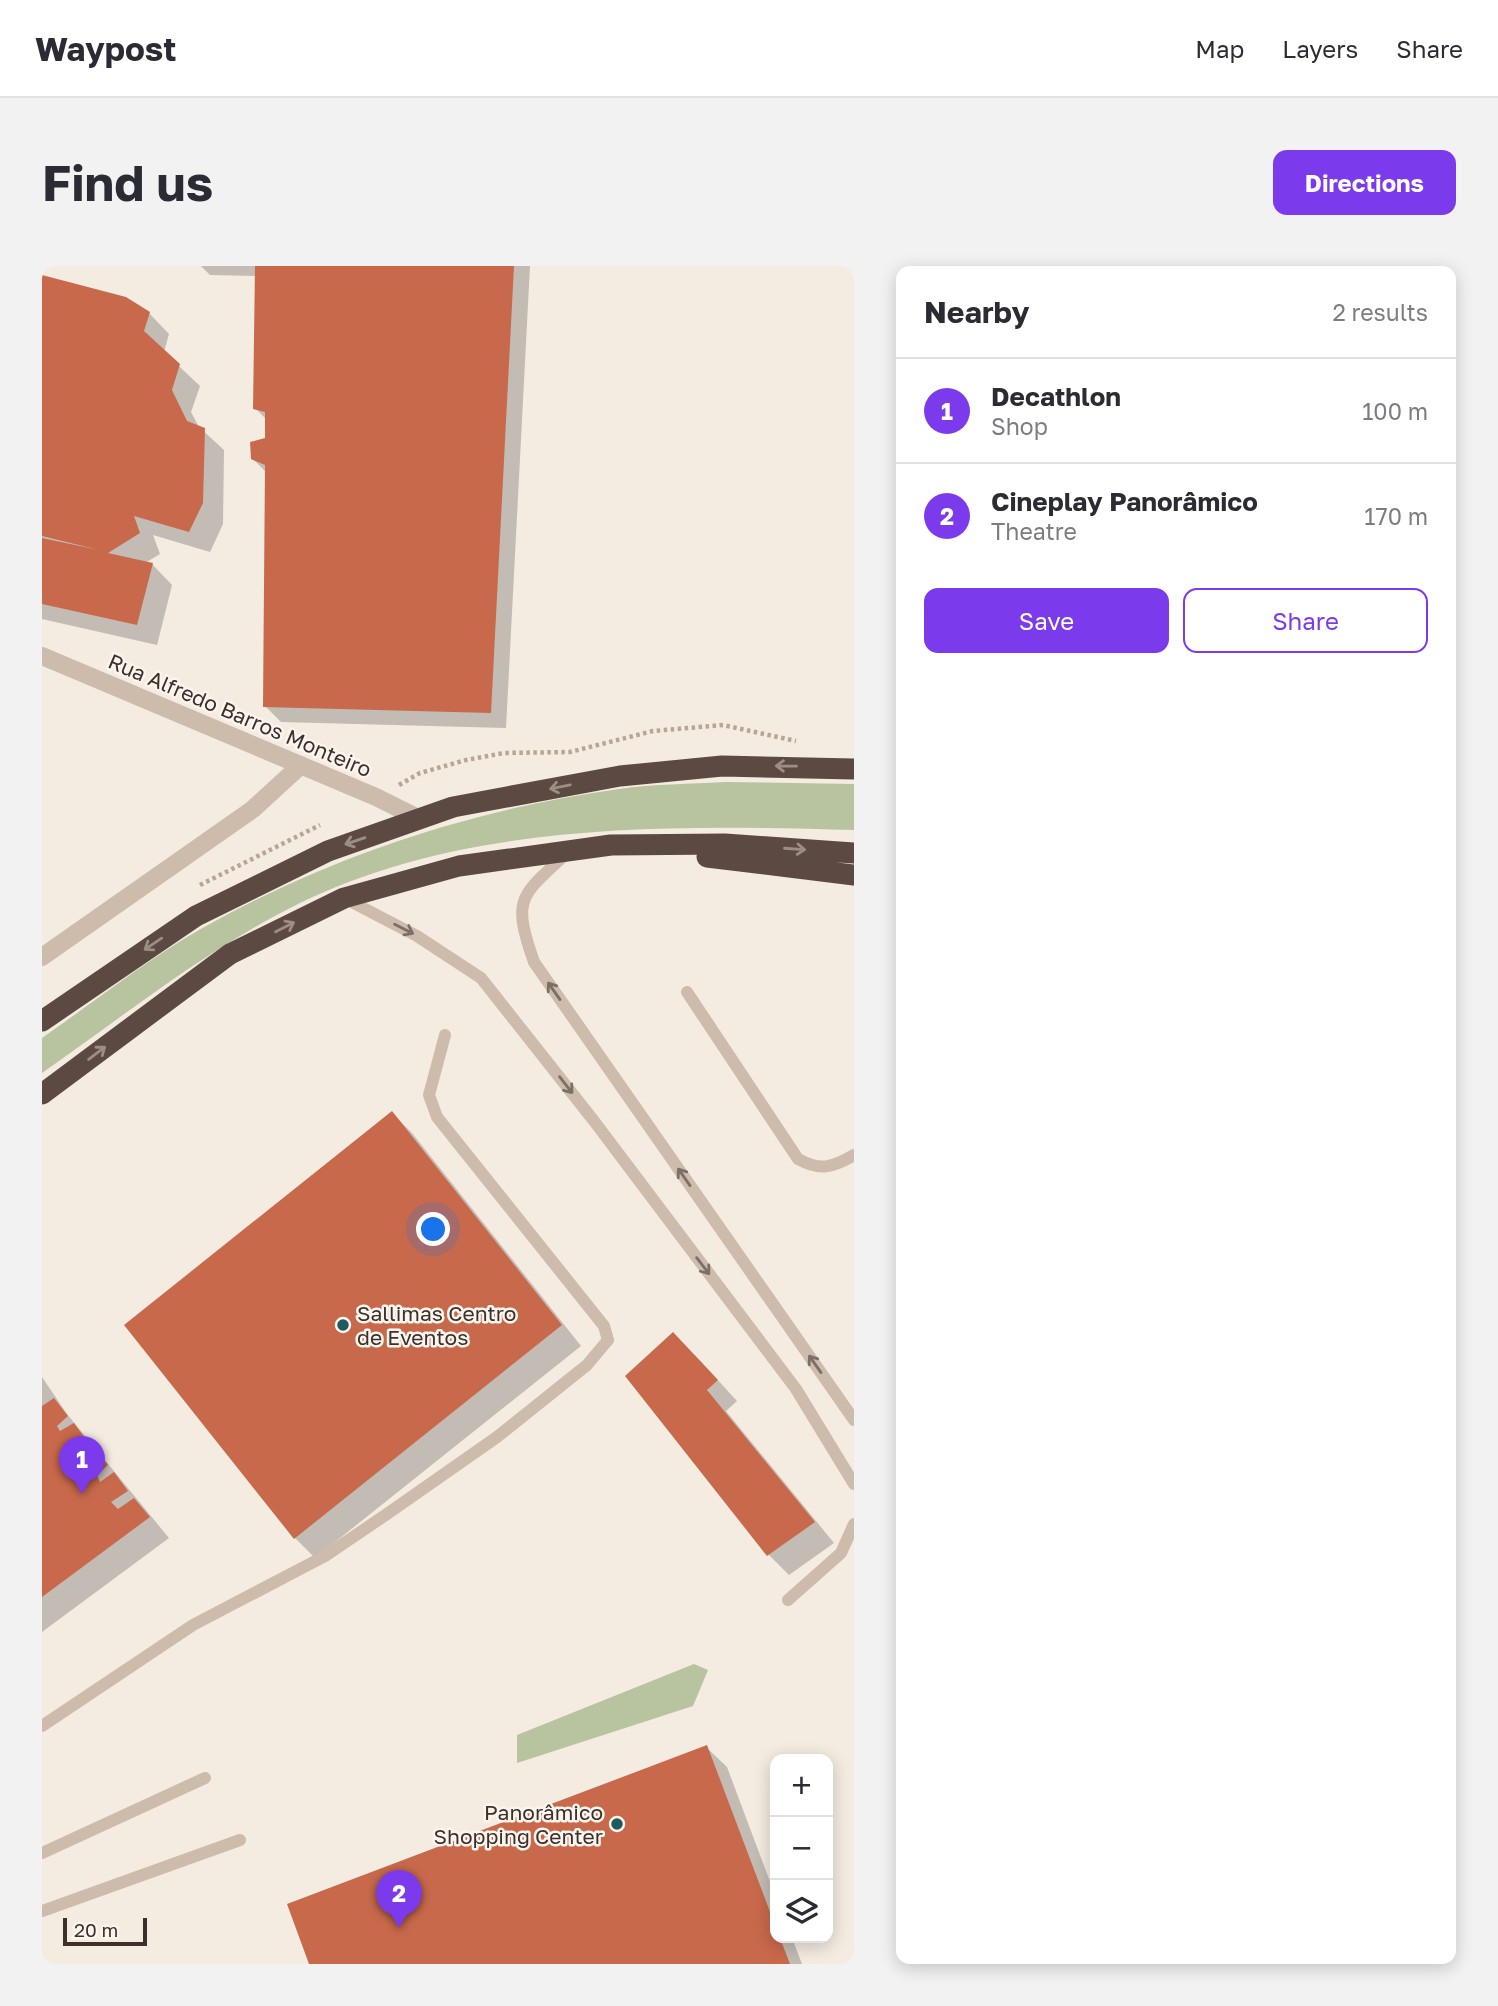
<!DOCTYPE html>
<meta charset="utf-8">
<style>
:root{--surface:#fff;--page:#f2f2f3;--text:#2b2b33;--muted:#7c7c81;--line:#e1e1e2;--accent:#7c3aed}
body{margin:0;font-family:"Golos Text",sans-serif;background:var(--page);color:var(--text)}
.controls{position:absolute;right:21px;bottom:21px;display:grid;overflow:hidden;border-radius:14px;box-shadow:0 4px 18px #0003}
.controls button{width:63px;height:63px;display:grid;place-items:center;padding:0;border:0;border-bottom:2px solid var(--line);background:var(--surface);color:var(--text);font:35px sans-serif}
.scale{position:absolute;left:21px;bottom:18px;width:84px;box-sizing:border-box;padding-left:7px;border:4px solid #3b302b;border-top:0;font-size:19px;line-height:24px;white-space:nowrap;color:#3b302b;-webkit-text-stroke:5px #fbf5ee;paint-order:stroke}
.you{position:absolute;left:392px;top:964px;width:24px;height:24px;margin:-18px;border:5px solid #fff;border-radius:50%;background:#1a73e8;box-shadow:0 0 0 10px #1a73e833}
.badge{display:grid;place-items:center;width:46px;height:46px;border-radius:50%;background:var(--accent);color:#fff;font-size:23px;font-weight:700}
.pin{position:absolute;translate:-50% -58px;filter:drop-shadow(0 2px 4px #0008)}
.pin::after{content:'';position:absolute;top:37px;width:24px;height:21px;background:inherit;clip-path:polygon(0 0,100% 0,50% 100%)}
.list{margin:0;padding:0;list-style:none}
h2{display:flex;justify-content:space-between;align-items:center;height:91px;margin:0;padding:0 28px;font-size:30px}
h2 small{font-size:23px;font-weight:400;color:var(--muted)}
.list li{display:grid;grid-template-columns:46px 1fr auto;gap:21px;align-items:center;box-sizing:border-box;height:105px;padding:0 28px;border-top:2px solid var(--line)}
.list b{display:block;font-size:26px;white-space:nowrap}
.list p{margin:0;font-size:23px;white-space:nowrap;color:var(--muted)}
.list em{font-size:23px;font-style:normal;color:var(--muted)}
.actions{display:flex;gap:14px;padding:21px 28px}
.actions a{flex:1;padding:16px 0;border:2px solid var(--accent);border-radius:14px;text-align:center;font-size:24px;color:var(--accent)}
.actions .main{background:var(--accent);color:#fff}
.icon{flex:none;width:38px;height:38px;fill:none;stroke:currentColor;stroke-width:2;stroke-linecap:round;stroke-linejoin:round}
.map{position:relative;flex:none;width:812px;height:1698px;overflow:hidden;border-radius:14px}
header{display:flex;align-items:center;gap:42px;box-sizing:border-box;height:98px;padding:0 35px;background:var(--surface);border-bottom:2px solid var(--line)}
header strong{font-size:33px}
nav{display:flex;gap:38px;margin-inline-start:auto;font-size:24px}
.intro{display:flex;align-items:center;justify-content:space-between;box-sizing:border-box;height:168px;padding:0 42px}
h1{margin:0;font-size:49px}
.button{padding:18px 32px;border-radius:14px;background:var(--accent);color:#fff;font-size:24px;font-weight:700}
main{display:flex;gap:42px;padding:0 42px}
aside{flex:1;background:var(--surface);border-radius:14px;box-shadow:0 4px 18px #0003}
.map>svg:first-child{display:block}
</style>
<header>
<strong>Waypost</strong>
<nav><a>Map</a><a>Layers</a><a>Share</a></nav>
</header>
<div class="intro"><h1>Find us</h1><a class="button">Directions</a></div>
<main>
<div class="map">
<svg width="812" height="1698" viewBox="0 0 812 1698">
<rect width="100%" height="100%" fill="#f4ebe1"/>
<!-- green -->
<path fill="#b8c4a0" d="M683 516 812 518V564C628 559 425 555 256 638 165 683 83 749 0 807V772C52 736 103 695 157 664 285 591 431 543 577 523 612 518 648 518 683 516Z
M652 1398 666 1404 651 1440 475 1497V1469Z"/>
<!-- shadow -->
<path fill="#0003" d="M159 0H488L464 462 239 456 223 440 225 207 210 192 225 173V154L213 142 215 10 168 9Z
M0 11 107 47 127 68 122 86 158 120 149 146 157 161 182 184 181 258 168 286 111 269 118 288 103 297 110 298 130 319 115 379 0 353Z
M350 847 370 867 539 1080 273 1292 253 1272 84 1059Z
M652 1088 695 1135 684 1145 792 1277 747 1309 727 1289Z
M0 1111 25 1148 127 1272 0 1366Z
M664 1481 685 1501 733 1629V1672H750L760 1698H269Z"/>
<!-- building -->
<path fill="#c8694b" d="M213 0H472L449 447 221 441 223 199 209 193 208 176 223 172V146L211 143Z
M0 9 84 31 108 46 102 65 138 98 130 124 145 155 163 162 161 237 147 266 92 250 98 267 66 287 111 297 95 359 0 338V272L57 284 0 270Z
M350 845 520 1059 252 1273 82 1059Z
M631 1066 676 1114 665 1124 773 1256 725 1290 583 1110Z
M12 1132 26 1150 15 1160 18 1165 32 1157 45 1175 34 1185 38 1191 52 1182 66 1199 55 1209 58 1216 72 1206 86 1225 69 1236 76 1243 92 1232 108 1251 0 1331V1140Z
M665 1479 733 1659V1672H738L748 1698H267L245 1638Z"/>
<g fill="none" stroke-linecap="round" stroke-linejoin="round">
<!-- path -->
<path stroke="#b9a596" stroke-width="4.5" stroke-dasharray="3.5 3.5" stroke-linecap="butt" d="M357 519 378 507 424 494 462 487 528 486 611 465 681 459 754 475
M158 619 278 559"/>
<!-- lane -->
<path stroke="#cdbbac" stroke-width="12" d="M526 586C479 630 469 631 492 696L812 1154
M302 632 375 670 439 712 552 855 754 1123 812 1218
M645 726 756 893C778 905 790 902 812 889
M746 1334 799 1287 812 1258
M0 1460 151 1359 283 1290 345 1248 455 1171 545 1099 566 1074 562 1060 395 851 387 829 403 769
M0 1587 163 1512
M0 1645 198 1574"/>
<!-- street -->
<path stroke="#cdbbac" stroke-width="18" d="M0 390 334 531 378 553
M0 691 211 543 259 499"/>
<!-- highway -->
<path stroke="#5c4a42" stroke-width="21" d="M665 591 812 609
M0 755 154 650 286 585 411 541 578 510 680 500 812 503
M0 828 188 688 302 632 417 600 569 579 683 578 812 587"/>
</g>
<!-- one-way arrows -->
<defs><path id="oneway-shaft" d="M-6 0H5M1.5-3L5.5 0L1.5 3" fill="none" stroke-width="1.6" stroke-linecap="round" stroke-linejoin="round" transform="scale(1.75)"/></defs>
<g stroke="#9c8e87">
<use href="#oneway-shaft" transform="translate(744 500) rotate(-179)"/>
<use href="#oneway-shaft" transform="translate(518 521) rotate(169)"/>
<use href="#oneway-shaft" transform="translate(313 575) rotate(161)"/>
<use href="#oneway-shaft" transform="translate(753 583) rotate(4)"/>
<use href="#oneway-shaft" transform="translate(243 661) rotate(-27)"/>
<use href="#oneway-shaft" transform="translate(111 678) rotate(146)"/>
<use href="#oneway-shaft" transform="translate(55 787) rotate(-37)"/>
</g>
<g stroke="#7d6f65">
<use href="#oneway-shaft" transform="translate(362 663) rotate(27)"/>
<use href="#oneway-shaft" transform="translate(512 725) rotate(-125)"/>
<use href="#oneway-shaft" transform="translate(524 819) rotate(52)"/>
<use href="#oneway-shaft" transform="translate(642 911) rotate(-125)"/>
<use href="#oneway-shaft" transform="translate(661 1000) rotate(53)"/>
<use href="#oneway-shaft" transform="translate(773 1098) rotate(-125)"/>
</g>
<!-- markers -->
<g fill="#1f5a5e" stroke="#fbf5ee" stroke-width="2.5">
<circle cx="301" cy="1059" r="7"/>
<circle cx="575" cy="1558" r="7"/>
</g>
<g text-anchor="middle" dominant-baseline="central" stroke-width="5" stroke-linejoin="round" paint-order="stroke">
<!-- street labels -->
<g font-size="21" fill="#3b302b" stroke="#fbf5ee">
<text transform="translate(198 449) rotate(23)">Rua Alfredo Barros Monteiro</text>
</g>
<!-- poi labels -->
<g font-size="21" fill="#3b302b" stroke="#fbf5ee" text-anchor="start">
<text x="315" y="1047">Sallimas Centro<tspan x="315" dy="24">de Eventos</tspan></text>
<text x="561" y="1546" text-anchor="end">Panorâmico<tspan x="561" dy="24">Shopping Center</tspan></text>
</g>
</g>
</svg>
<div class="controls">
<button>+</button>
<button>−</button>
<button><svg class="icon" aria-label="layers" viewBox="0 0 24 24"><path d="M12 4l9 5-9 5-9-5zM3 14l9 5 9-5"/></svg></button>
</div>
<div class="scale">20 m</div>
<div class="you"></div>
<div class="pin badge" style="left:40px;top:1228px">1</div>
<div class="pin badge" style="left:357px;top:1662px">2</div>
</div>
<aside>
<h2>Nearby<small>2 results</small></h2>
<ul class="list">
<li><span class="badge">1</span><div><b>Decathlon</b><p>Shop</p></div><em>100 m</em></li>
<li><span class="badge">2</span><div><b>Cineplay Panorâmico</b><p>Theatre</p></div><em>170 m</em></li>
</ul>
<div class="actions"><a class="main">Save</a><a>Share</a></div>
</aside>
</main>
